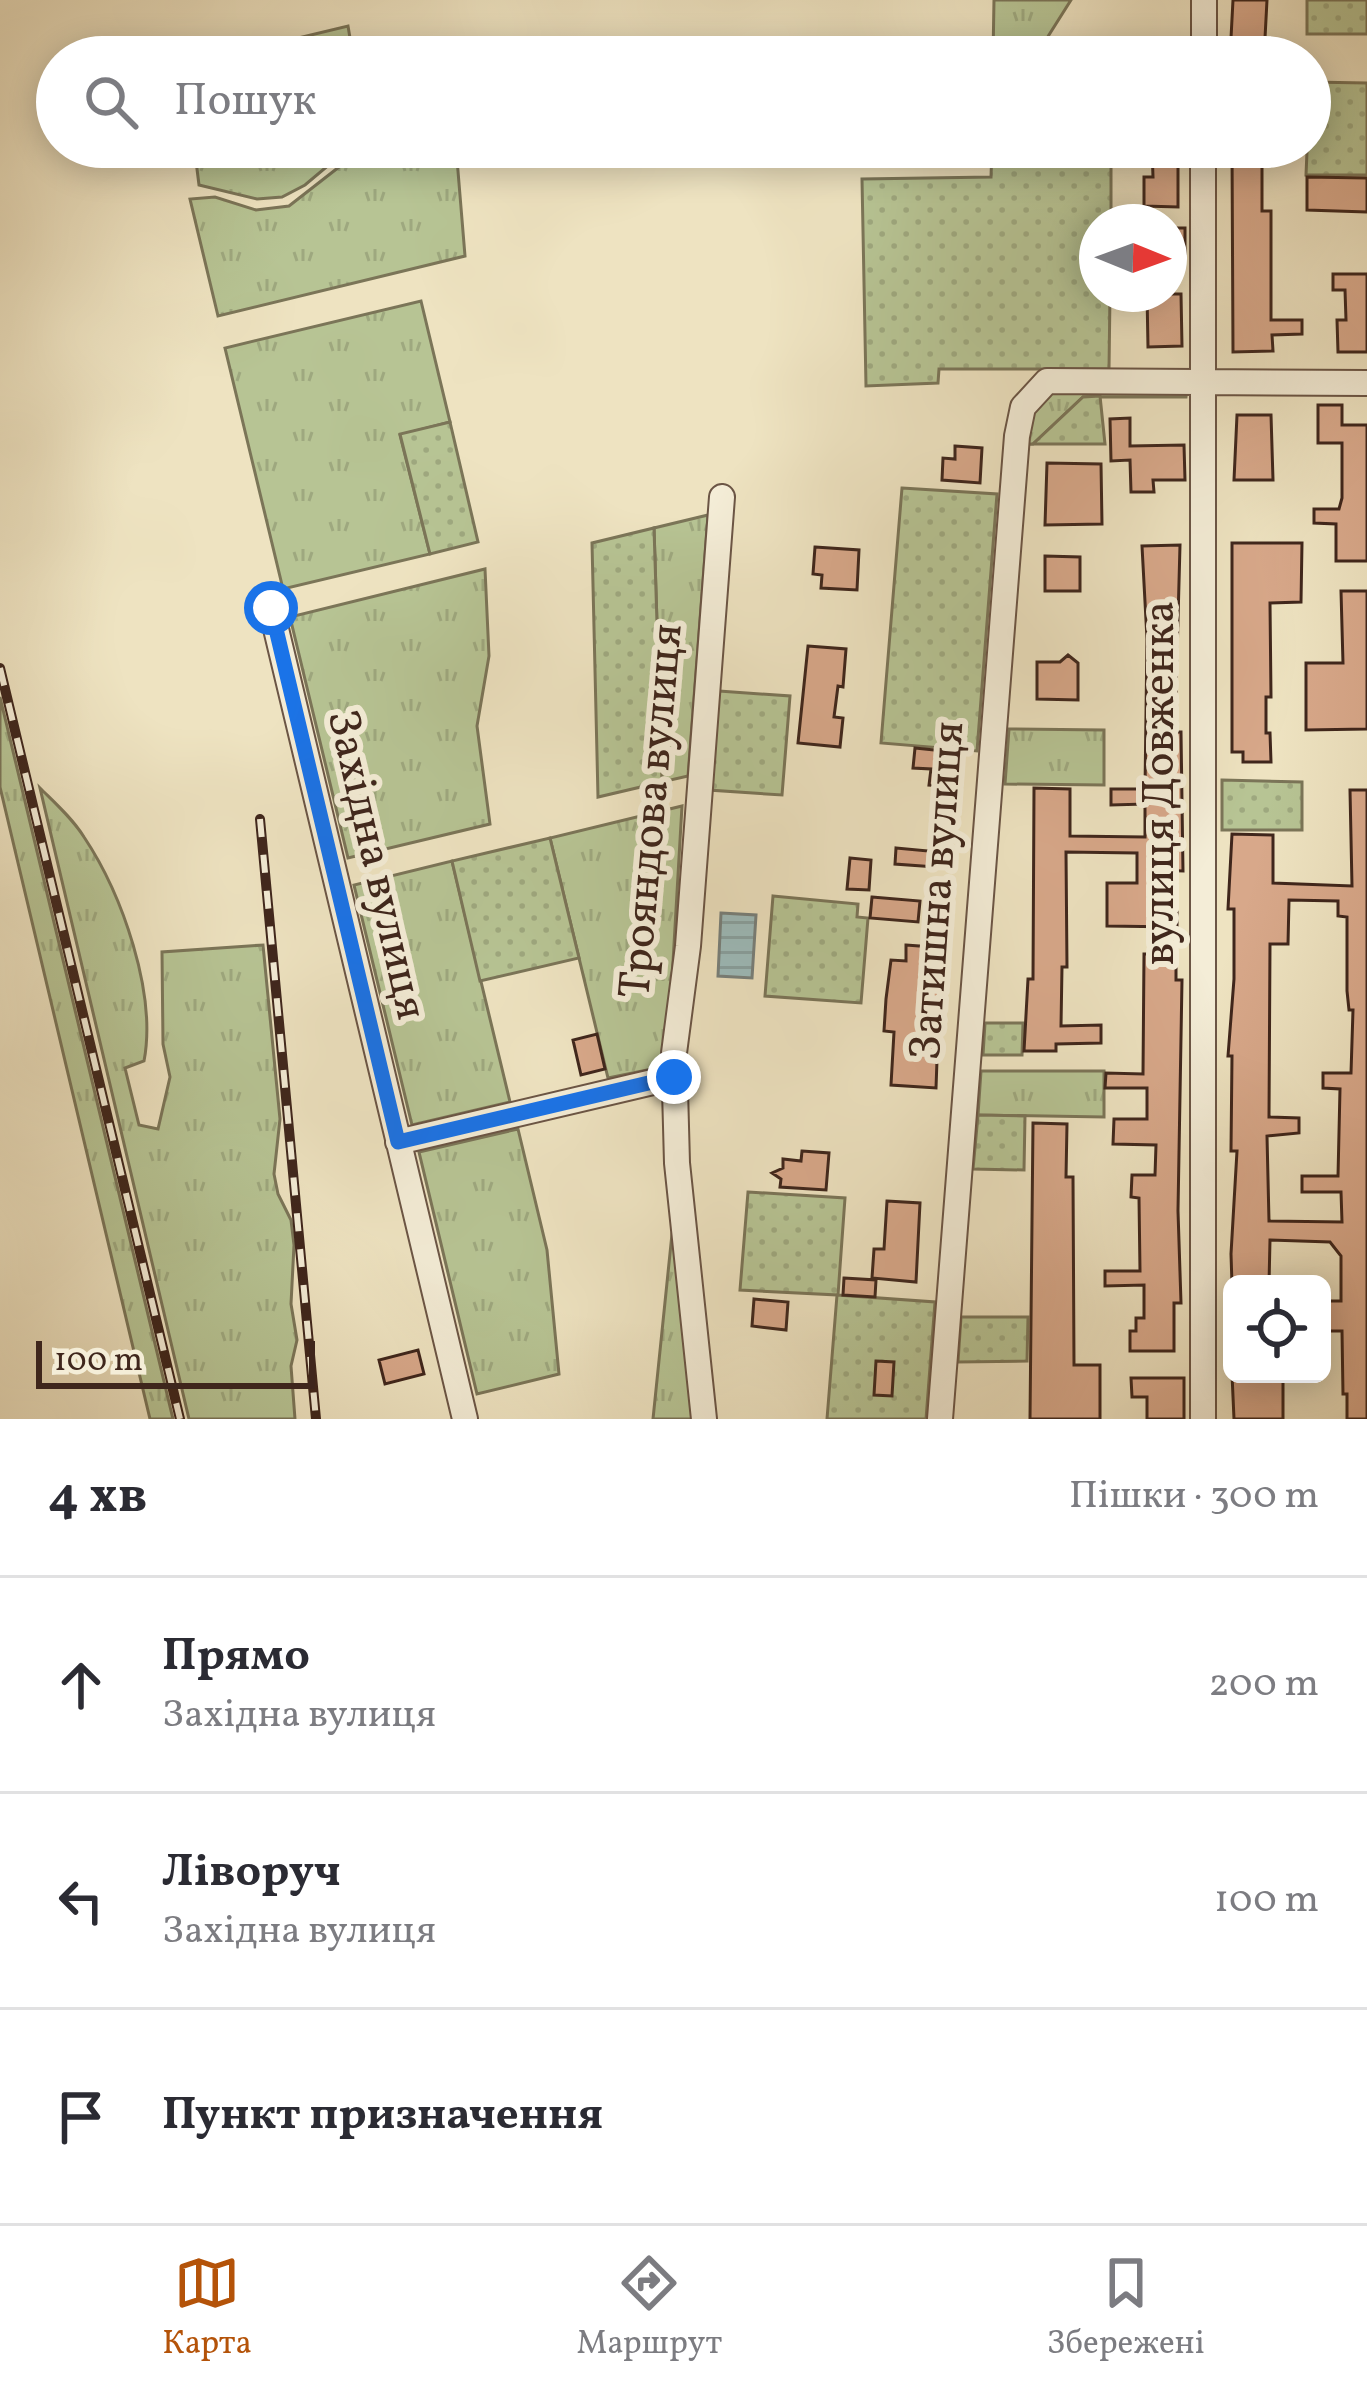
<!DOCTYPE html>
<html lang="uk">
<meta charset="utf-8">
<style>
:root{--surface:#fff;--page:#f7f7f7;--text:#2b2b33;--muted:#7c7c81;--line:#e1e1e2;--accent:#b45309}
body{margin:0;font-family:Vollkorn,serif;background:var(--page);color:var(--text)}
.controls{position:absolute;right:36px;bottom:36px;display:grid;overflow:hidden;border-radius:18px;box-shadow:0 6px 30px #0003}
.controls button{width:108px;height:108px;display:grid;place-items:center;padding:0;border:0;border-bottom:3px solid var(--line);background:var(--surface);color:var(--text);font:60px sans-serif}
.compass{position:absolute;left:1079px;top:204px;width:108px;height:108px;border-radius:50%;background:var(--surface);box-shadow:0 6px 30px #0003;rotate:91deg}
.scale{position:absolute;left:36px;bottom:30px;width:279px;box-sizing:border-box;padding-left:12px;border:6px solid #3f261c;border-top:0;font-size:33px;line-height:42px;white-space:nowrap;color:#3f261c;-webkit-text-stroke:9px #f4edd7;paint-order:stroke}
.stop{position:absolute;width:36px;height:36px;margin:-27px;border:9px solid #1a73e8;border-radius:50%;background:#fff}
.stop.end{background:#1a73e8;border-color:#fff;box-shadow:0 3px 12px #0008}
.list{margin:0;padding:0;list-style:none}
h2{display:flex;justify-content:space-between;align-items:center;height:156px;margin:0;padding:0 48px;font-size:51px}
h2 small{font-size:39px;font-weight:400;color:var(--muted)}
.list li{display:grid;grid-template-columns:78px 1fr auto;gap:36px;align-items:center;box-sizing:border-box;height:216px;padding:0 48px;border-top:3px solid var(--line)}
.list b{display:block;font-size:45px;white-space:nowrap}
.list p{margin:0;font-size:39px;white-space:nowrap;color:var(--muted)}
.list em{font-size:39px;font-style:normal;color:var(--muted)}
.icon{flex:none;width:66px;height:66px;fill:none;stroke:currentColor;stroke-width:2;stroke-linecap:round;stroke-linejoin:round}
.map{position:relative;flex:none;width:1367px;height:1419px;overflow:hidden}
.search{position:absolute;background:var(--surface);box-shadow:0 6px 30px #0003;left:36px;right:36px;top:36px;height:132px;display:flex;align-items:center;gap:30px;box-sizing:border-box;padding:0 42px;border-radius:66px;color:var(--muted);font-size:45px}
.sheet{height:804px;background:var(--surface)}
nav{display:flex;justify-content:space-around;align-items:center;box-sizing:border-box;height:168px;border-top:3px solid var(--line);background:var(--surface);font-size:33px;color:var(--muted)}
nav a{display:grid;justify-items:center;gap:6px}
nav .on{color:var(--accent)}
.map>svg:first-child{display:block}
</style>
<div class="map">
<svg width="1367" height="1419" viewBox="0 0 1367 1419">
<defs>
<pattern id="grass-tufts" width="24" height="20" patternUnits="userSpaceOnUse" patternTransform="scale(3)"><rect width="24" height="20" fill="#b7c494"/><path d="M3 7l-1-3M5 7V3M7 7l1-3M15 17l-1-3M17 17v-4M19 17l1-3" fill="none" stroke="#9ea87f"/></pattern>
<pattern id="garden-dots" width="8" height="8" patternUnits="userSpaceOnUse" patternTransform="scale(3)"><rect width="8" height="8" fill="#b7c494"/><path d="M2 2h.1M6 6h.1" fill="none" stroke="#9ea87f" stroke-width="1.8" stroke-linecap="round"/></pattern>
<pattern id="water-rules" width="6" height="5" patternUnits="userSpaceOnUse" patternTransform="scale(3)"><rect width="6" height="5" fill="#9dbcbc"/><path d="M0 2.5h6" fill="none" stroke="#88a1a1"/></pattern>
</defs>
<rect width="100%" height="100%" fill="#eee3c1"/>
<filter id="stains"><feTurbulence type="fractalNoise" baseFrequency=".00167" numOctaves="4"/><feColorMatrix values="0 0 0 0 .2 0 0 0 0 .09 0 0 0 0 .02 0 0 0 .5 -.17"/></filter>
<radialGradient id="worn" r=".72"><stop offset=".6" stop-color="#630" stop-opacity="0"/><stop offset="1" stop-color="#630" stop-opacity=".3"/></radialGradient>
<!-- grass -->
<path fill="url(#grass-tufts)" stroke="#7b7558" stroke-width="3" d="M994 0H1071L1035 57H993Z
M348 26 352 50 347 57H219Z
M216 147H349V148L305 185 282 197 257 199 199 185 196 161 216 151Z
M412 147H456L465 256 218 316 190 199 215 197 256 210 289 206 348 160Z
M421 301 450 422 400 435 430 554 283 589 225 348Z
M1187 388 1186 397H1083L1033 444H1026L1031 411 1052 389Z
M708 515 688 776 662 782 654 528Z
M485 569 489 656 477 726 490 824 348 858 290 617Z
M0 697 173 1419H150L0 787Z
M1009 729 1104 730V785L1005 784Z
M40 788C55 803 72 818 84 837 122 894 157 993 144 1061L125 1068 139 1125 158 1129 170 1077 163 1044 162 952 263 945 280 1119 274 1174 278 1194 291 1220 294 1245 291 1304 297 1340 291 1366 295 1419H189Z
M682 806 667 1066 608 1078 550 838Z
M452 861 510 1102 412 1125 354 885Z
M981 1071H1104V1117L978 1115Z
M518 1129 547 1250 559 1374 477 1394 419 1152Z
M675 1217 695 1419H653L672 1234Z"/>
<!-- garden -->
<path fill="url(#garden-dots)" stroke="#7b7558" stroke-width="3" d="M1307 0H1367V34H1307Z
M1310 82 1367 83V175H1306Z
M992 147 1111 148V222H1097V294H1110L1109 369H939L938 383 866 386 862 179 991 177Z
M1100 396 1105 444H1033L1083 397Z
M450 422 478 542 430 554 400 434Z
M902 488 997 494 977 751 881 743Z
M654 528 662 782 598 797 592 543Z
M719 691 790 696 782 795 709 790Z
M1222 780 1302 782V830H1222Z
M550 838 579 958 480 981 452 861Z
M773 896 858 904 857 917 868 918 861 1003 765 996Z
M985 1023H1023L1022 1055H983Z
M978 1115 1025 1116 1024 1170 973 1169Z
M748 1192 845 1198 838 1295 935 1302 926 1419H827L837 1295 740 1290Z
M961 1317H1028L1027 1361 958 1362Z"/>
<!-- water -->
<path fill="url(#water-rules)" stroke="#77807c" stroke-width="3" d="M721 913 756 915 752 978 718 976Z"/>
<!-- building -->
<path fill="#d8a88a" stroke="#3f261c" stroke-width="3" fill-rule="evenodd" d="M1233 0H1267L1264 57H1230Z
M1152 147H1178V207L1144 206V177H1153Z
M1232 147H1275V163H1262V211H1271V320H1302V334L1272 335 1273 351 1233 352Z
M1307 177 1367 178V212L1307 210Z
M1169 228H1185V257H1169Z
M1333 274H1367V352H1338L1337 320H1346L1345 290H1333Z
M1147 294H1181L1182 346 1148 347Z
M1318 405H1342V425H1367V561H1336V524L1314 523V509H1339L1342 498V443H1318Z
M1237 415H1271L1273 480H1234Z
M1130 418V446L1184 445 1185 480H1153L1154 492H1131L1130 460 1111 461 1110 419Z
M955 446 982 448 980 483 942 480 943 458 955 459Z
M1047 463 1101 464 1102 524 1045 525Z
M1232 543H1302L1301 602 1270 603 1271 697H1266V733H1270L1271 762H1243V752H1232Z
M1180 545 1175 732H1181L1183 871 1151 870V912H1177V927L1107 926V883H1137V853L1066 852 1067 967H1062L1061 1026 1101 1025V1043L1056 1044V1051H1024L1028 979H1033L1034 788 1070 789V836L1145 837V804L1111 805V789H1145L1147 639 1142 546Z
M815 547 859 550 857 590 821 588 822 575 813 574Z
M1045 556 1080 557V591H1045Z
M1341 591H1367V729L1306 730V663H1343Z
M808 646 846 649 843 687 838 686 834 717 843 718 840 747 798 743Z
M1068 655 1078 663V700L1037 699V662H1060Z
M915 748 963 753 961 776 945 774 944 786 929 785 931 769 913 768Z
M1350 790H1367V1419H1347V1394H1343L1342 1331H1322V1301H1341V1256L1330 1242 1270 1240 1269 1284H1232L1231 1254 1237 1151H1231L1232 1056H1228L1234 979V909H1228L1232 834 1273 835V883L1352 886ZM1289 900 1338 901V916L1347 917V991L1349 1010H1353L1351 1073H1323V1088L1340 1089 1338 1176H1302V1192H1341L1342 1222 1269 1221 1267 1136 1299 1133V1118L1269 1117 1270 944H1288Z
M896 848 950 853 949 868 895 864Z
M850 858 871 860 869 890 847 889Z
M872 897 920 901 918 922 870 918Z
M906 945 945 948 944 977H940L936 1088 891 1085 894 1032 884 1031 886 999 891 960 906 961Z
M1144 954H1176V980H1182L1178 1211 1181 1303H1174V1351H1130V1331H1136V1318H1144V1285L1105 1286V1271H1140L1139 1198 1131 1197 1132 1175H1155L1156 1145 1113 1144 1114 1119H1147V1088H1105L1106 1073 1143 1074Z
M597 1034 605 1069 581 1075 573 1040Z
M1033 1123 1067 1124 1066 1177H1073L1074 1365H1100V1419H1030Z
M802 1151 829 1153 826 1190 780 1187 781 1179 772 1173 783 1168V1159L801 1161Z
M887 1201 920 1203 916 1282 872 1278 874 1249H884Z
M844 1278 876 1280 875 1297 843 1295Z
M754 1299 788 1302 786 1330 752 1326Z
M418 1350 424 1374 385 1384 379 1360Z
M876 1361 894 1362 892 1396 874 1395Z
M1232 1374H1283V1419H1234Z
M1131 1378H1184V1419H1147V1397H1132Z"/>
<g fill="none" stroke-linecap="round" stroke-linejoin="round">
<!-- minor casing -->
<g stroke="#6b5545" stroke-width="28">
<path id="minor" d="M1204 57V0
M271 608 465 1419
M398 1142 674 1077
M704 1419 677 1163 674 1053 688 946 722 497
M940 1419 1017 436 1023 407 1047 381 1367 383
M1203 1419V147"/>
</g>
<!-- minor -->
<use href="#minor" stroke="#f4edd7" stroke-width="24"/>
<!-- rail casing -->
<g stroke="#3f261c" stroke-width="10">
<path id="rail" d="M0 668 180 1419
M260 819 316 1419"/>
</g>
<!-- rail -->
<use href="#rail" stroke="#f4edd7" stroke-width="6" stroke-dasharray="18" stroke-linecap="butt"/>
</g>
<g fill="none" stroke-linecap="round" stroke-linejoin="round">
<!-- route -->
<path stroke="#1a73e8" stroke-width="15" d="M271 608 398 1142 674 1077"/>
</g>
<g text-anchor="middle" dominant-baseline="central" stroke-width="12" stroke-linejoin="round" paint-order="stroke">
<!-- street labels -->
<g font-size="45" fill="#3f261c" stroke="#f4edd7">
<text transform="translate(1161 783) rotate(-90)">вулиця Довженка</text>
<text transform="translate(653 811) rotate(-85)">Трояндова вулиця</text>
<text transform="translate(375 865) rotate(77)">Західна вулиця</text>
<text transform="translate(939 891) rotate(-86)">Затишна вулиця</text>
</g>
</g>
<rect width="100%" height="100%" filter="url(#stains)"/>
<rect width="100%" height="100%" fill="url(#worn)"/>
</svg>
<div class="controls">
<button><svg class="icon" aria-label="locate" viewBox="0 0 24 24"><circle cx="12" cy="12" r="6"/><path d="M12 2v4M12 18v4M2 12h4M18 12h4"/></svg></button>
</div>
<svg class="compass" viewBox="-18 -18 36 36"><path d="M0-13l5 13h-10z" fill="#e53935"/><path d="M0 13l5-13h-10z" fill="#7c7c81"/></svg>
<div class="scale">100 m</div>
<div class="stop" style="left:271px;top:608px"></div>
<div class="stop end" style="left:674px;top:1077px"></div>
<div class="search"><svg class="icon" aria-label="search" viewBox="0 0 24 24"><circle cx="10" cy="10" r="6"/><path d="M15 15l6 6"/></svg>Пошук</div>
</div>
<section class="sheet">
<h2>4 хв<small>Пішки · 300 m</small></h2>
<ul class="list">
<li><svg class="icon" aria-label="ahead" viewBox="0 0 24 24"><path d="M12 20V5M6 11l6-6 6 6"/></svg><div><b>Прямо</b><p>Західна вулиця</p></div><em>200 m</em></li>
<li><svg class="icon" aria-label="left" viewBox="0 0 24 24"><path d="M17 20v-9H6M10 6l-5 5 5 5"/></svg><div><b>Ліворуч</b><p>Західна вулиця</p></div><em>100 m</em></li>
<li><svg class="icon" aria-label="arrive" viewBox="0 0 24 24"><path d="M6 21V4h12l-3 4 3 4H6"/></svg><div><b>Пункт призначення</b></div></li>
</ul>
</section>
<nav>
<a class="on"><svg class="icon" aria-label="map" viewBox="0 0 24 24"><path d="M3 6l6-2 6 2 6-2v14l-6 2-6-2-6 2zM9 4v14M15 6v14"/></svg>Карта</a>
<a><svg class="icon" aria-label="directions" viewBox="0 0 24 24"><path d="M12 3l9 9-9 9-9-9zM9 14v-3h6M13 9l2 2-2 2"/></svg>Маршрут</a>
<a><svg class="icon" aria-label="saved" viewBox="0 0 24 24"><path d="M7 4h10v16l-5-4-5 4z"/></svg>Збережені</a>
</nav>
